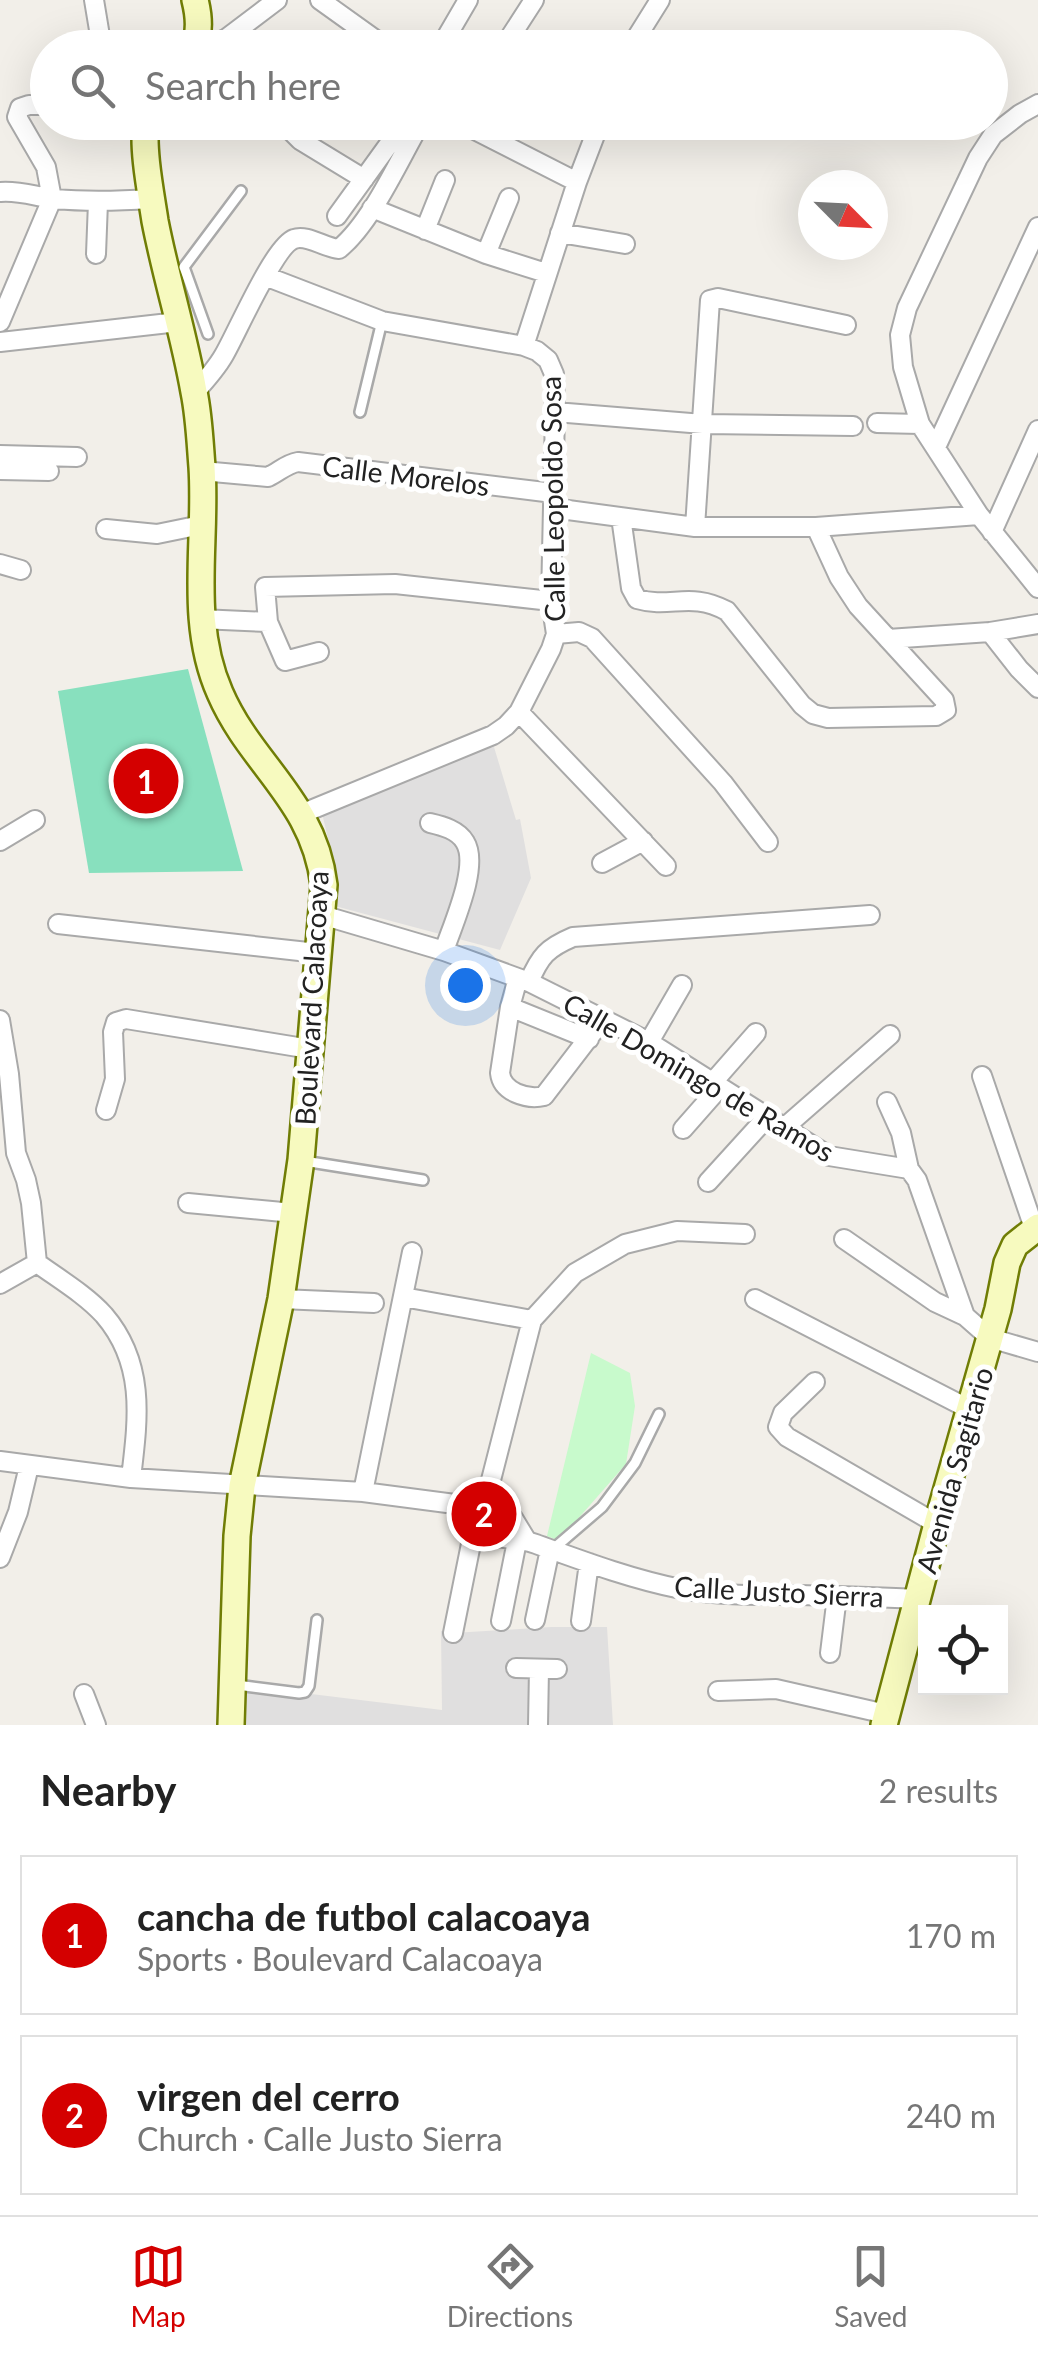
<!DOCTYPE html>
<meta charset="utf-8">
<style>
:root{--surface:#fff;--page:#f6f6f6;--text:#222;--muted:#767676;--line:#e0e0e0;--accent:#d40000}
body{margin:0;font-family:Lato,sans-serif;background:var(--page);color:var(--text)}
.controls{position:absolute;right:30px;bottom:30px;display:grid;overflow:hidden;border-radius:0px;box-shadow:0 10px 40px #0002}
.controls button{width:90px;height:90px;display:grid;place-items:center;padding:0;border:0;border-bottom:2px solid var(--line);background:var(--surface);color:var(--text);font:50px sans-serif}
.compass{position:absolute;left:798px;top:170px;width:90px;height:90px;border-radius:50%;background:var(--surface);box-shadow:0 10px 40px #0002;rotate:114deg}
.you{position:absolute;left:465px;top:985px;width:35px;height:35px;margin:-25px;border:8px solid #fff;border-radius:50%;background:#1a73e8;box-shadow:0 0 0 15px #1a73e833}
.badge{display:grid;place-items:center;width:65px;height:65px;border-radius:50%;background:var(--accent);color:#fff;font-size:32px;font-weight:700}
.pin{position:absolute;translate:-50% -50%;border:5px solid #fff;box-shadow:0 2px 10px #0006}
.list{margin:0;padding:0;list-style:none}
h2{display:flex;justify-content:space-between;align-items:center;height:130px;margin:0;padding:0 40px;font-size:42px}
h2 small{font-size:32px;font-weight:400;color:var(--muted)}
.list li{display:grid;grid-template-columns:65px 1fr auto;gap:30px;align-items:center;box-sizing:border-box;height:160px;margin:0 20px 20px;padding:0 20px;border:2px solid var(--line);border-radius:0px}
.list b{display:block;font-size:38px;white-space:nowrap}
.list p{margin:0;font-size:32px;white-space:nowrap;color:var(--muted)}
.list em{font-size:32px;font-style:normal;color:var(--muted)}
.icon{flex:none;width:55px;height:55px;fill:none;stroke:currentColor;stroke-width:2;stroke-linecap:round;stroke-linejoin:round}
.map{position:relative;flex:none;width:1038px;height:1725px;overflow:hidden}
.search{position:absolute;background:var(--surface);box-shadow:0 10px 40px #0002;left:30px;right:30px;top:30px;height:110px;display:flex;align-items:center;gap:25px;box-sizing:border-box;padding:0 35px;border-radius:55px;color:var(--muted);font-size:38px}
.sheet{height:490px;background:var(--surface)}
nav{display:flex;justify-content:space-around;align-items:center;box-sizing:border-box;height:140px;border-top:2px solid var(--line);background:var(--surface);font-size:28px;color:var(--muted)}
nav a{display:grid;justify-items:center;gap:5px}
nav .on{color:var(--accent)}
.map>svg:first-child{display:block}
</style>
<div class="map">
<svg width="1038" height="1725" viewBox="0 0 1038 1725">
<rect width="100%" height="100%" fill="#f2efe9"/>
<!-- residential -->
<path fill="#e0dfdf" d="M482 739 485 749 494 747 516 820 520 819 531 878 500 950 331 905V851L321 809Z
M551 1627H607L613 1725H242L246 1686 442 1710 441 1631 453 1633Z"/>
<!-- park -->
<path fill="#c8facc" d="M591 1353 630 1373 635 1406 626 1464 576 1521 562 1542 547 1536Z"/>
<!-- pitch -->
<path fill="#88e0be" d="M188 669 243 871 89 873 58 691Z"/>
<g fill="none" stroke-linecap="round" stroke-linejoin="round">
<!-- lane casing -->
<g stroke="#a9a9a9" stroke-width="14">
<path id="lane" d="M208 334 184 267 241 191
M360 412 382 321
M304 1161 423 1180
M552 1550 602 1507 635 1463 659 1414
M237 1685 299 1693 305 1692 309 1686 317 1620"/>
</g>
<!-- street casing -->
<g stroke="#a9a9a9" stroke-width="22">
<path id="street" d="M94 0 102 48
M320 0 387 48
M196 44H215L227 38 277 0
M440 48 468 0
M503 48 534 0
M630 48 660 0
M1038 104 1020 114 993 135 978 158 907 308 900 335 903 367 920 424 979 515 1038 588
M282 122 300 140 364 179
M459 122 577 182
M0 192C19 190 37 197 55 199 88 202 119 201 151 199
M372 208 486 254 546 273
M337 216 397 133
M425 230 445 180
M560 233 625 244
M96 254 98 202
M486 254 509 198
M265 276 382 321 524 346 537 351 548 360 554 374 555 412 551 601 556 634 551 649 519 712 506 726 493 735 301 814
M0 322 52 199 46 167 17 117 20 108 29 105H48
M0 342 178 322
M524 346 577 182 600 122
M195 392C206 380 216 369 224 355 237 333 274 246 294 239 307 234 325 248 339 249 372 222 399 160 421 122
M555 412 703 424 853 426
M877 423 920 424
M936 447 1038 227
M0 455 77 457
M0 470 49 471
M202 471 268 477C279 472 286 464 298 462L553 493
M553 508 695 527H816L979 515
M621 517 631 588 637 599C671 609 690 591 727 611L802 705 813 714 828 718 936 716 946 710 944 700 858 606 839 577 816 527
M695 527 710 300 718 298 846 325
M106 529 157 534 201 525
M992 532 1038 430
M0 564 21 570
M200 619 268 622
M990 632 1019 669 1038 688
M556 634 579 632 592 638 723 783 768 842
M888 639 990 632 1038 624
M319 652 285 661 268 622 265 587 395 584 551 601
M519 712 666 866
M430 823C443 826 458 830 465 842 480 866 452 926 444 951
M0 841 35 820
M602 863 643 841
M322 915 444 951 529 982 649 1042 829 1156 909 1169
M58 924 317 953
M518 978 510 1007 500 1073C502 1092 527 1100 544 1096L603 1019
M529 982C540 956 547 948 573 937L870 915
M510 1007 589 1039
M0 1020 9 1074 16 1153 26 1180 31 1203 37 1263C59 1279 86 1295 104 1315 146 1364 138 1419 131 1478
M649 1042 682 985
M982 1076 1034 1228
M713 1082 756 1033
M887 1102 901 1133 909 1169 917 1180 965 1316
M106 1110 115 1079 113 1032 116 1022 126 1019 310 1049
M785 1127 890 1035
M683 1129 720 1087
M708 1182 768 1116
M188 1203 293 1213
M844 1239 935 1302 965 1316 990 1338 1038 1352
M0 1284 37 1263
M403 1297 532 1320
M281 1299 374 1303
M755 1299 971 1410
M815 1382 783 1413 778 1427 787 1437 937 1524
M0 1461 131 1478 363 1492 470 1506 490 1505 503 1509 513 1518 527 1541
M491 1480 532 1320 575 1273 625 1244 677 1231 745 1234
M363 1492 412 1252
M470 1506C487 1551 501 1531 536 1544 583 1561 631 1579 681 1589 719 1596 758 1595 796 1595 836 1596 877 1597 918 1599
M0 1558 18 1512 29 1466
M535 1620 549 1554 552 1550
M501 1621 517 1541
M581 1621 589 1563
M453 1633 473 1534 477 1524
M830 1653 837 1596
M516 1668 557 1669
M718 1691 776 1689 886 1714
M84 1694 96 1725
M538 1725 539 1669"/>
</g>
<!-- secondary casing -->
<g stroke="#707d05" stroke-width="30">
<path id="secondary" d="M193 48C201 33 199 16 195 0
M146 122C142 149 151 194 155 221 166 278 184 334 194 392 199 416 200 442 202 467 207 543 188 621 220 693 251 765 314 800 324 885L301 1160 281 1299 242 1486 237 1536 231 1725
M884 1725 937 1524 998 1309 1007 1263 1015 1245 1038 1227"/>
</g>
<!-- lane -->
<use href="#lane" stroke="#fff" stroke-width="9"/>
<!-- street -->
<use href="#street" stroke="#fff" stroke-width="18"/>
<!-- secondary -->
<use href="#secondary" stroke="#f7fabf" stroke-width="25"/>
</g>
<g text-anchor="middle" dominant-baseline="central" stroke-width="10" stroke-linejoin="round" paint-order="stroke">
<!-- street labels -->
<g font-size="28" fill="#222" stroke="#fff">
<text transform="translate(406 475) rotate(7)">Calle Morelos</text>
<text transform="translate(552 499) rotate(-91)">Calle Leopoldo Sosa</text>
<text transform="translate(311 998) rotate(-87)">Boulevard Calacoaya</text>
<text transform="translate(699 1077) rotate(30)">Calle Domingo de Ramos</text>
<text transform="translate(954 1470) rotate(-74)">Avenida Sagitario</text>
<text transform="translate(779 1591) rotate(3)">Calle Justo Sierra</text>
</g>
</g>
</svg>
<div class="controls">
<button><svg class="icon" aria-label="locate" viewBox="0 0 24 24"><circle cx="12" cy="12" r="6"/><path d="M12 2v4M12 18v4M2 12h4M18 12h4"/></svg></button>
</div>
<svg class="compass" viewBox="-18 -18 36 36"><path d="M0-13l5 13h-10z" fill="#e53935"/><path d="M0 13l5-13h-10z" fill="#767676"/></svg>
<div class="you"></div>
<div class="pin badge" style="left:146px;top:781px">1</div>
<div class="pin badge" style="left:484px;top:1514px">2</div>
<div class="search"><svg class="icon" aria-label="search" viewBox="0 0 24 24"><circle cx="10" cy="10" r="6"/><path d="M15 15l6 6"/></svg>Search here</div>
</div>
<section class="sheet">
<h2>Nearby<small>2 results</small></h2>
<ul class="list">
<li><span class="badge">1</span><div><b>cancha de futbol calacoaya</b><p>Sports · Boulevard Calacoaya</p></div><em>170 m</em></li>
<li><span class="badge">2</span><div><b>virgen del cerro</b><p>Church · Calle Justo Sierra</p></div><em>240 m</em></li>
</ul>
</section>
<nav>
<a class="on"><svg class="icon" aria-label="map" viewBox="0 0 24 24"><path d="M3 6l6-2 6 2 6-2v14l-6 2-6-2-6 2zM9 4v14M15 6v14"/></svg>Map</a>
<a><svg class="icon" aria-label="directions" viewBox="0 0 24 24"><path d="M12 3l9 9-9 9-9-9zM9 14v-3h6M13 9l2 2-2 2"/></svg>Directions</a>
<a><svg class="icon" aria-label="saved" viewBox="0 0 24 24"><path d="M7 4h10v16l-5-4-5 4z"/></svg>Saved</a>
</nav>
